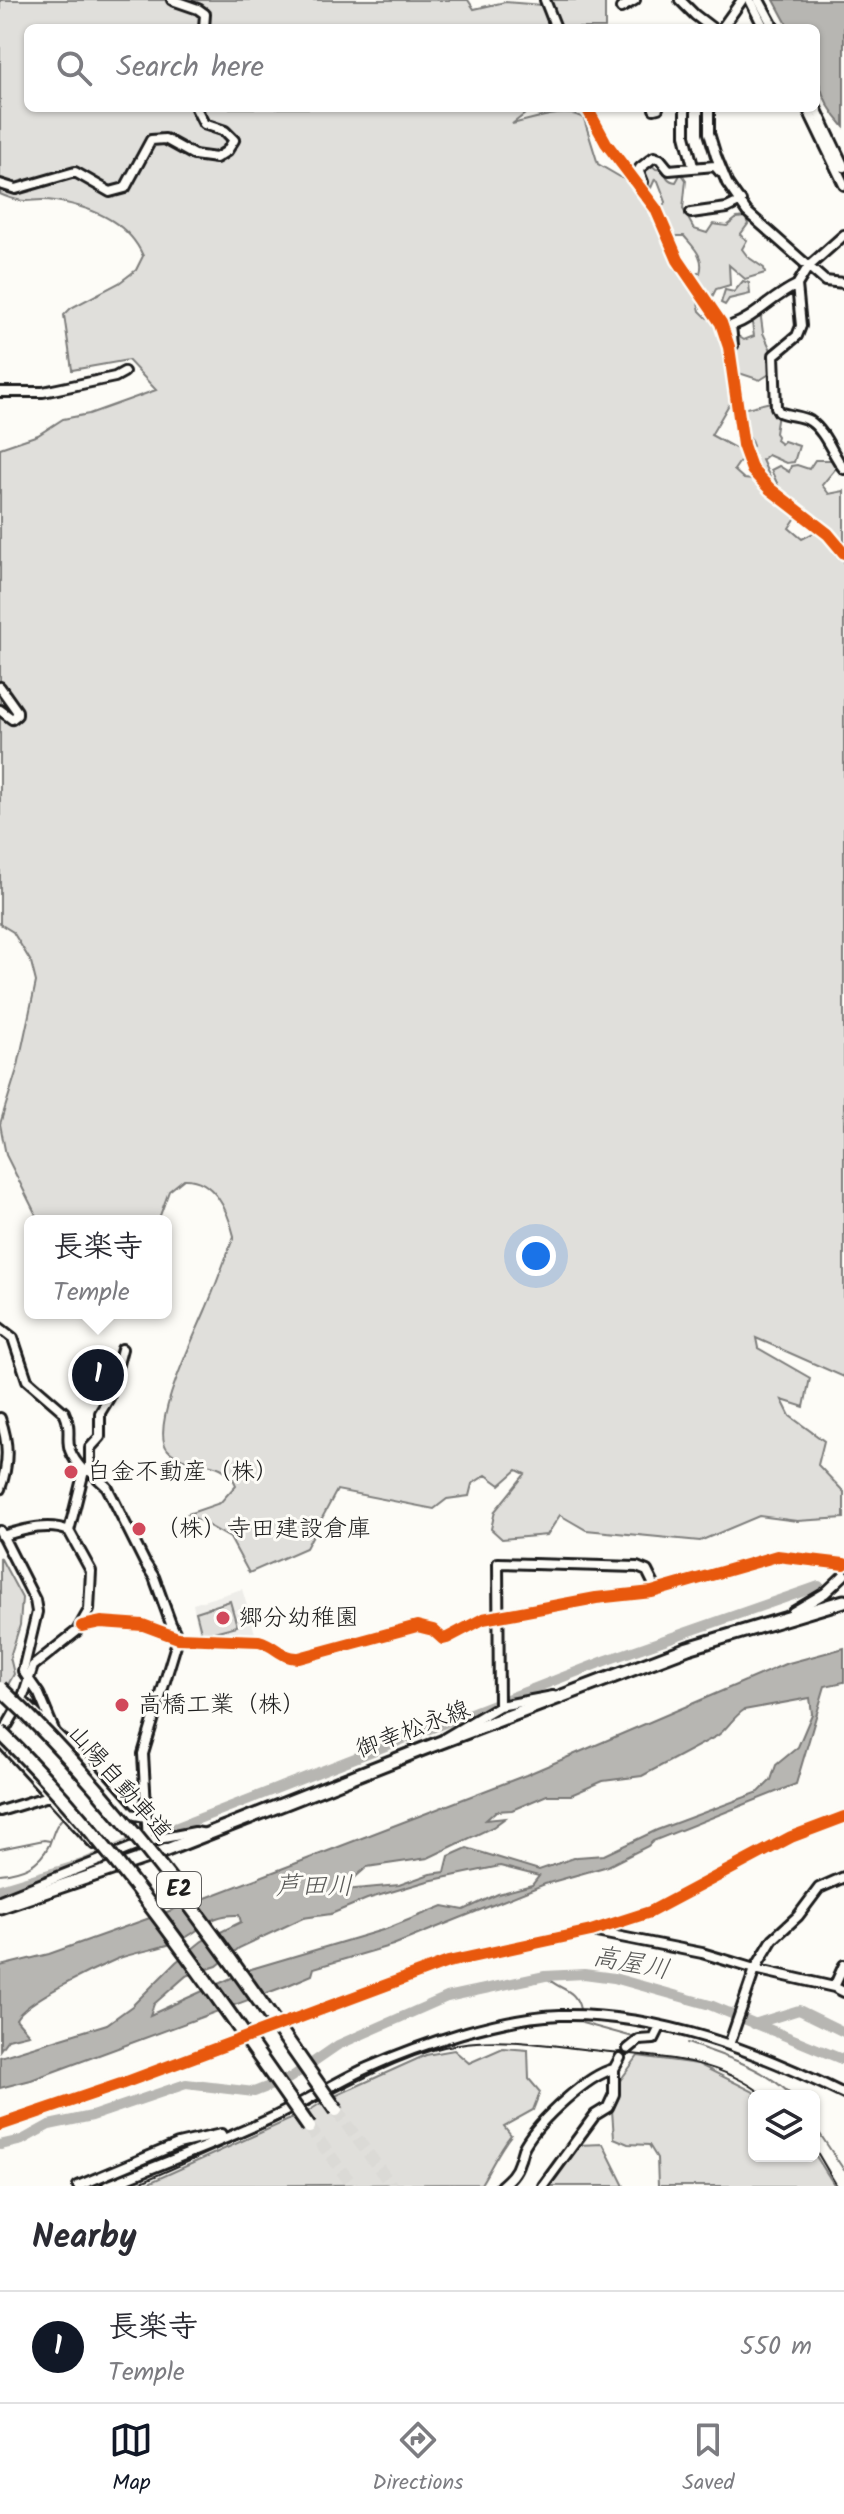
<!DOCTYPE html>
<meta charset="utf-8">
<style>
:root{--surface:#fff;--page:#f7f7f7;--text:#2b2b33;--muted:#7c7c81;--line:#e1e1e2;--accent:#111827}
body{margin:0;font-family:Kalam,"Klee One",sans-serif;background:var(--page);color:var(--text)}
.controls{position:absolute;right:24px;bottom:24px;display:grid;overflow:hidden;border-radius:12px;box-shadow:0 2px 6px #0004}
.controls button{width:72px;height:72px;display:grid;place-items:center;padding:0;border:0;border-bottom:2px solid var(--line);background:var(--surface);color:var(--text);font:40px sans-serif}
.you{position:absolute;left:536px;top:1256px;width:28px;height:28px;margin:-20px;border:6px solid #fff;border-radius:50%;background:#1a73e8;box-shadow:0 0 0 12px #1a73e833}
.badge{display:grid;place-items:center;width:52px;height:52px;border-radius:50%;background:var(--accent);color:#fff;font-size:26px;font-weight:700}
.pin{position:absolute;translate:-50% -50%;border:4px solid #fff;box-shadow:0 2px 8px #0006}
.popup{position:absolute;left:24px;top:1215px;width:148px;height:104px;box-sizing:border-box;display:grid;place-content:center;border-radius:12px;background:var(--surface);filter:drop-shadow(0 2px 6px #0005);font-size:26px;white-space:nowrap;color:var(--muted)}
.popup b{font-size:30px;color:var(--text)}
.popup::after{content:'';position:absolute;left:50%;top:100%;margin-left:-16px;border:16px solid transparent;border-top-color:var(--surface)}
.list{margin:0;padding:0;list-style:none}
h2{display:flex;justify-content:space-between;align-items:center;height:104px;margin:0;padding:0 32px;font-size:34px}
h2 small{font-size:26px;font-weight:400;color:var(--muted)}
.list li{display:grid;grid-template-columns:52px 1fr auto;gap:24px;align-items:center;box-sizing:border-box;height:112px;padding:0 32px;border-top:2px solid var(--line)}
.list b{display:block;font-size:30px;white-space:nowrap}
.list p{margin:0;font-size:26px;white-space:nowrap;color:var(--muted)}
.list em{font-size:26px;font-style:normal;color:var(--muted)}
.icon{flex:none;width:44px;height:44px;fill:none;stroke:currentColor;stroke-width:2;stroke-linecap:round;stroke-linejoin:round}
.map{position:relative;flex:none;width:844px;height:2186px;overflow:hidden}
.search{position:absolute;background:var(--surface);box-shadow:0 2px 6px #0004;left:24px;right:24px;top:24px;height:88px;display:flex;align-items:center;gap:20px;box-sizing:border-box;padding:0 28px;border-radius:12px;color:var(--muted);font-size:30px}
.sheet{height:216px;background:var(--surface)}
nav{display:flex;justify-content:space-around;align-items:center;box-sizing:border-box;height:112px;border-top:2px solid var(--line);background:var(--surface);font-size:22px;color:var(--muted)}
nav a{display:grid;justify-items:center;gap:4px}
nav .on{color:var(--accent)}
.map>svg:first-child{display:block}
</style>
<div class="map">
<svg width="844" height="2186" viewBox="0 0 844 2186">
<rect width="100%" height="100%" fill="#fdfcf7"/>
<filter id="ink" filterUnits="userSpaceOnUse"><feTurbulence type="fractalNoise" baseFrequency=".0125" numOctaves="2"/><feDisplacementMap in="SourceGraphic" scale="16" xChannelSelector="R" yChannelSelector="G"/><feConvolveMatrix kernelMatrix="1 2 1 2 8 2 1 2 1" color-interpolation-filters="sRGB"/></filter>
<g filter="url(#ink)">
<!-- built -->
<path fill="#eeede9" d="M242 1589 255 1633 254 1638 199 1635 193 1604Z"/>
<!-- green -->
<path fill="#e0dfdb" stroke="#7e7e7c" stroke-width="2" d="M0 0H468L474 9 505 2 542 5 551 28H28V108H533L512 124C531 120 568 106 584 119L598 164 627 181 642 197 660 226 673 259 696 294 700 311 707 318 716 321 727 368 731 401 711 435 737 449 743 457 734 470 744 479 753 480 797 516 789 528 802 539 819 530 844 560V1377L756 1338 758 1348 810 1378 804 1407 782 1400 790 1416 824 1441 818 1465 844 1492V1518L797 1521 759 1516 700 1541 586 1530 560 1515 547 1535 502 1539 491 1529 495 1511 525 1474 517 1470 500 1485 486 1475 472 1484 469 1496 447 1499 434 1509 337 1490 306 1548 249 1573 230 1538 188 1514 220 1503 236 1485C225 1455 186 1469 168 1450 148 1429 195 1335 205 1311 216 1286 224 1261 234 1236 228 1211 214 1178 184 1179L169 1191 158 1221H39L6 1155 0 1124 18 1066 36 982 31 962 13 932 0 924V448L38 435 63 419 89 414 156 390 128 360 72 370 64 315 71 308 119 283 136 270 143 256C128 221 91 207 55 201 29 197 29 207 0 194Z
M550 0H605V28H561Z
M649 163 656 169 665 170C666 177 668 181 676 182L681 173 686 180 683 209 694 229 707 233 713 224 727 226 737 218 745 217 748 224 740 235 747 240 742 249 748 257 764 268 765 273 745 279 729 265 730 285 716 289 710 301 691 273H700C705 257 694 248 684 236H676L678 247H675L660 208 666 202 658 181 655 179 651 188 640 172Z
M743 281 749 283 750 294 729 299 725 305 721 303 725 290 734 292Z
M756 318H761L763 333 772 352 771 373 760 380 736 372 733 356 736 352 733 340 735 334 744 340 754 336 752 323Z
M775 401 778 414 775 433 777 436 776 440 781 444 784 441 799 446 794 462 786 463 768 455 762 460 773 484 758 471 748 451 753 446 742 417V409Z
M815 460H833L837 467 822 485 829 494 844 491V548L824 524 782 494 771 470 779 466 789 472 791 466 797 465 809 469Z
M0 1557 22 1598 20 1625 10 1657 14 1674 0 1699Z
M230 1601 237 1626 202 1635 196 1612Z
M503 2048 528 2050 529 2079 540 2092 533 2110 504 2126 511 2135C498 2151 492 2167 481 2184L142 2186 293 2118 302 2131 314 2127 307 2112 324 2101 334 2115 343 2107 335 2096 426 2055 454 2050 469 2063Z
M638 2056 698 2064 752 2091 759 2096H754V2156H814V2153L835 2186H658L657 2158 649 2145 628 2144 614 2138 612 2110 619 2097V2082Z
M603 2144 624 2186H548L577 2145Z"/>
<!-- water -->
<path fill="#b7b6b2" stroke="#797876" stroke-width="2" fill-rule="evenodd" d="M774 0H844V127C814 94 816 69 816 28H789Z
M844 1648V1682L825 1686 796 1784 653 1841 648 1846 608 1866 545 1884 393 1945 314 1968 312 1975 286 1986 31 2080 0 2088V2057L107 2024 132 2006 176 1962 202 1941 241 1922 239 1915C209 1914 206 1927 183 1939 163 1949 138 1951 117 1959 96 1968 25 2001 16 2019L29 2034 8 2039 0 2050V1966L49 1954 203 1899 526 1775 785 1664ZM810 1698 812 1714 798 1747 776 1765 771 1780 759 1792 657 1830 604 1855 577 1857 539 1870 467 1848 449 1856 445 1872 430 1874 399 1885 344 1890V1887L367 1867 428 1858 493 1827 505 1818 486 1820 496 1811 512 1810 547 1795H571L603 1781 642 1776 717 1736C728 1728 733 1717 744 1710ZM500 1866 539 1876 532 1885 498 1894 464 1910 443 1906 386 1929 251 1969 150 2015 154 2004 186 1976 217 1966 239 1948 303 1918 331 1914 367 1899 428 1881Z"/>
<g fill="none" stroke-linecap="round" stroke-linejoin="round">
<!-- stream -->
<path stroke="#797876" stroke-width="2" d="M0 1849 44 1840 50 1841
M0 1874C21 1872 39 1866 49 1845 54 1833 54 1825 65 1816
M545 1976C559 1991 575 1987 580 2009
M582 2023 633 2037
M687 2043C722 2055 766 2068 792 2096
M814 2125 844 2170"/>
<!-- river -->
<path stroke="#b7b6b2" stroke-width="10" d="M151 1835 175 1828 607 1660 819 1586
M0 1889 82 1864 135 1841
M754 2024 799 2010 844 2032
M0 2145 22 2140 49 2125 92 2116 186 2084 254 2092 290 2078 338 2045 447 1997 545 1976 584 1974 614 1978 710 2005 844 2060"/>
<!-- highway-tunnel -->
<path stroke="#dbdad6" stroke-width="12" stroke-dasharray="12 6" stroke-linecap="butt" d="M336 2110 392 2186
M309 2127 353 2186"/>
<!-- minor casing -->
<g stroke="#1c1c1c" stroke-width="14">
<path id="minor" d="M172 0 198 9 205 14 204 28
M545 0 556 28
M680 0 695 15 712 28
M750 0 764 28
M759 0 774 28
M621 8 635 0
M722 28 742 0
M587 108 606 143 656 209 678 260 721 323 729 347 743 445 752 470 770 489 828 534 844 553
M685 108V135L693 166
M709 108V133L716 156 727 183 747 212 825 281 844 283
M807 108 844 185
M816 108 844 167
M654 109 658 108
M0 184 16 189 75 172 110 192 125 188 151 140 165 139 194 155 216 158 227 151 234 140 225 131 204 124 196 108
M640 186 643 182 639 172 640 168 654 157 660 159 669 170 715 166 720 172
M691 213 727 208 741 201
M844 235 808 267 797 285 801 326 797 336 774 355 776 407 779 412C789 416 802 416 810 421 826 432 832 454 844 469
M729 347 733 345 731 326C758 316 771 297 797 285
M0 392H43L115 377 124 372
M0 687 17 711V715L12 719 0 710
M0 1328 13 1338 27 1380 64 1412C76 1438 57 1442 84 1471
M0 1418C9 1443 9 1463 0 1489
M84 1471H90L107 1487 145 1563 154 1577 171 1624 178 1638 143 1754 148 1841
M90 1471V1448L100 1437V1413L109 1398 122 1349
M0 1531 35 1600 37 1612 23 1671 39 1694 54 1730
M2 1536C23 1530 48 1522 69 1531
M791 1617 793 1612 825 1593 844 1575
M82 1626 101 1622 143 1625 178 1638 259 1641C275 1645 282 1659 299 1658L417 1626 433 1630 443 1639 447 1638 483 1619 596 1598 652 1592 777 1556 844 1564
M22 1700 77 1754 130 1814 146 1817
M499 1706 498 1563 637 1567 647 1571 657 1591
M0 1738 22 1700 33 1666 77 1631 89 1610 91 1571 69 1531 84 1471
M445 1738 499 1706 553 1696
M0 1741 94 1844
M0 1811 52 1795
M0 1900 148 1841 195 1832 206 1834
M596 1932 702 1953 755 1969 834 1987 844 1992
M834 1987 844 1965
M729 2045 755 1969 773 1939 798 1916 819 1888 844 1877
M628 2049 639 2040 654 2039 660 2027
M0 2125 121 2084 448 1962 591 1931 650 1912 791 1837 844 1817
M78 2186 178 2144 221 2134 223 2138
M107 2186C163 2163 221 2142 276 2116 307 2101 336 2082 367 2068 421 2044 501 2017 560 2015 660 2013 756 2051 844 2094
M501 2186C509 2179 516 2173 519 2162 522 2156 521 2151 525 2145 539 2121 587 2075 614 2069
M543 2186 595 2115 608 2107 614 2094V2069L620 2058"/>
</g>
<!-- major casing -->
<g stroke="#1c1c1c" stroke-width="17">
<path id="major" d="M0 1907 159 1853 423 1749 688 1648 844 1601"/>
</g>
<!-- minor -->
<use href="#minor" stroke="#fdfcf7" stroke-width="8"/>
<!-- major -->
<use href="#major" stroke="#fdfcf7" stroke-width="11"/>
<!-- rail -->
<path stroke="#1c1c1c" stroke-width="2" d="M814 2147 837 2186
M132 2186C188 2162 243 2138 298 2111 349 2087 403 2053 459 2044 508 2036 562 2048 610 2052 665 2057 720 2060 765 2096"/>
<!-- highway-bridge casing -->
<g stroke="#1c1c1c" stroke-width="18" stroke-linecap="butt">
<path id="highway-bridge" d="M0 1688C132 1812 232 1962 336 2110
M0 1732C120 1850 212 1990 309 2127"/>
</g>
<!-- highway-bridge -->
<use href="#highway-bridge" stroke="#fdfcf7" stroke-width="12"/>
<!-- cycleway casing -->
<g stroke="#fdfcf7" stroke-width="17">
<path id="cycleway" d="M587 108 606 143 656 209 678 260 721 323 729 347 743 445 752 470 770 489 828 534 844 553
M82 1626 101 1622 143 1625 178 1638 259 1641C275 1645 282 1659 299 1658L417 1626 433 1630 443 1639 447 1638 483 1619 596 1598 652 1592 777 1556 844 1564
M0 2125 121 2084 448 1962 591 1931 650 1912 791 1837 844 1817"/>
</g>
<!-- cycleway -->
<use href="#cycleway" stroke="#e8590c" stroke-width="12"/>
</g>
</g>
<!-- markers -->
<g fill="#d1495b" stroke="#fdfcf7" stroke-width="3">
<circle cx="71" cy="1472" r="8"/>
<circle cx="139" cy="1529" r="8"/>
<circle cx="223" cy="1618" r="8"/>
<circle cx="122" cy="1705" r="8"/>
</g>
<g text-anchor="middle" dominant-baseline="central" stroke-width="6" stroke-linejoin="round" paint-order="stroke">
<!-- shield labels -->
<rect fill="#fdfcf7" stroke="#605f5e" stroke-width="2" x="157" y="1872" width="44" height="36" rx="6"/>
<g font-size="22" font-weight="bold" fill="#1c1c1c">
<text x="179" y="1890">E2</text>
</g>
<!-- poi labels -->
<g font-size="24" fill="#1c1c1c" stroke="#fdfcf7" text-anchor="start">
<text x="87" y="1472">白金不動産（株）</text>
<text x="155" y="1529">（株）寺田建設倉庫</text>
<text x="239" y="1618">郷分幼稚園</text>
<text x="138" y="1705">高橋工業（株）</text>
</g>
<!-- street labels -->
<g font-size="24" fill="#1c1c1c" stroke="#fdfcf7">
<text transform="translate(413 1730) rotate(-21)">御幸松永線</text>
<text transform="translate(119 1783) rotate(49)">山陽自動車道</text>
</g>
<!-- water labels -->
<g font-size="26" font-style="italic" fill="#5a5a58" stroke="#fdfcf7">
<text x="314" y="1887">芦田川</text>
<text transform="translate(631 1964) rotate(11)">高屋川</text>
</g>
</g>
</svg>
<div class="controls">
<button><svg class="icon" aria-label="layers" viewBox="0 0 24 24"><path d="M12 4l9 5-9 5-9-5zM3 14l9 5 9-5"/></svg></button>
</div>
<div class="you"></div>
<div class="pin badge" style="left:98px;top:1375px">1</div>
<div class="popup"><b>長楽寺</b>Temple</div>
<div class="search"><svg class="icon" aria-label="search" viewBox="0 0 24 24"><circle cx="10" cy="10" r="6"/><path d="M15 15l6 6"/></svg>Search here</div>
</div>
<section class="sheet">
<h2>Nearby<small></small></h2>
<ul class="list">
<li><span class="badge">1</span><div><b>長楽寺</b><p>Temple</p></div><em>550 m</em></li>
</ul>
</section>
<nav>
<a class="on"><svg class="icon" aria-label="map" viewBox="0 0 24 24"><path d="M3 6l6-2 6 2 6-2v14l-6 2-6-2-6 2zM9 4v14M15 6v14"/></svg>Map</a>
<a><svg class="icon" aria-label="directions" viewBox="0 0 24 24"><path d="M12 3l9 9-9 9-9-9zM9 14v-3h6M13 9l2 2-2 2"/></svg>Directions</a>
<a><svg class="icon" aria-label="saved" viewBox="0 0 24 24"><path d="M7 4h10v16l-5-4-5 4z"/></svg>Saved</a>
</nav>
